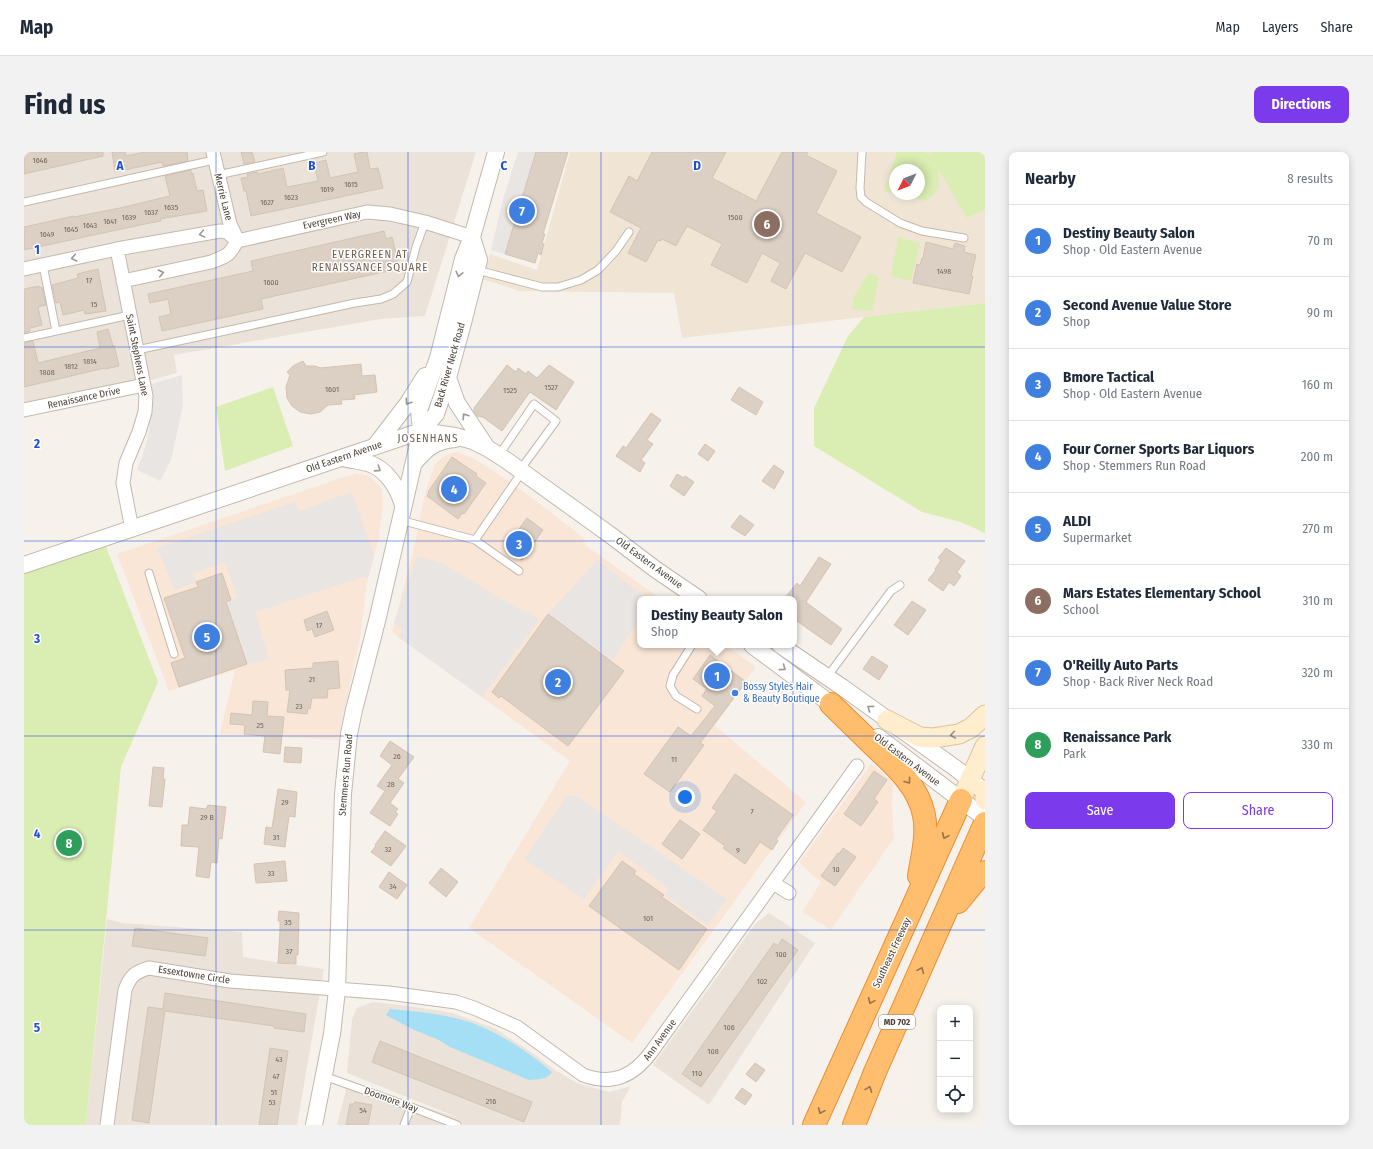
<!DOCTYPE html>
<meta charset="utf-8">
<style>
:root{--surface:#fff;--page:#f2f2f3;--text:#1f2937;--muted:#747a83;--line:#e0e1e3;--accent:#7c3aed}
body{margin:0;font-family:"Fira Sans Condensed",sans-serif;background:var(--page);color:var(--text)}
.controls{position:absolute;right:12px;bottom:12px;display:grid;overflow:hidden;border-radius:8px;box-shadow:0 2px 10px #0003}
.controls button{width:36px;height:36px;display:grid;place-items:center;padding:0;border:0;border-bottom:1px solid var(--line);background:var(--surface);color:var(--text);font:20px sans-serif}
.compass{position:absolute;left:865px;top:12px;width:36px;height:36px;border-radius:50%;background:var(--surface);box-shadow:0 2px 10px #0003;rotate:228deg}
.you{position:absolute;left:661px;top:645px;width:14px;height:14px;margin:-10px;border:3px solid #fff;border-radius:50%;background:#1a73e8;box-shadow:0 0 0 6px #1a73e833}
.badge{display:grid;place-items:center;width:26px;height:26px;border-radius:50%;background:var(--accent);color:#fff;font-size:13px;font-weight:700}
.pin{position:absolute;translate:-50% -50%;border:2px solid #fff;box-shadow:0 1px 4px #0006}
.popup{position:absolute;left:613px;top:444px;width:160px;height:52px;box-sizing:border-box;display:grid;place-content:center;border-radius:8px;background:var(--surface);filter:drop-shadow(0 1px 3px #0005);font-size:13px;white-space:nowrap;color:var(--muted)}
.popup b{font-size:15px;color:var(--text)}
.popup::after{content:'';position:absolute;left:50%;top:100%;margin-left:-8px;border:8px solid transparent;border-top-color:var(--surface)}
.list{margin:0;padding:0;list-style:none}
h2{display:flex;justify-content:space-between;align-items:center;height:52px;margin:0;padding:0 16px;font-size:17px}
h2 small{font-size:13px;font-weight:400;color:var(--muted)}
.list li{display:grid;grid-template-columns:26px 1fr auto;gap:12px;align-items:center;box-sizing:border-box;height:72px;padding:0 16px;border-top:1px solid var(--line)}
.list b{display:block;font-size:15px;white-space:nowrap}
.list p{margin:0;font-size:13px;white-space:nowrap;color:var(--muted)}
.list em{font-size:13px;font-style:normal;color:var(--muted)}
.actions{display:flex;gap:8px;padding:12px 16px}
.actions a{flex:1;padding:9px 0;border:1px solid var(--accent);border-radius:8px;text-align:center;font-size:14px;color:var(--accent)}
.actions .main{background:var(--accent);color:#fff}
.icon{flex:none;width:22px;height:22px;fill:none;stroke:currentColor;stroke-width:2;stroke-linecap:round;stroke-linejoin:round}
.map{position:relative;flex:none;width:961px;height:973px;overflow:hidden;border-radius:8px}
header{display:flex;align-items:center;gap:24px;box-sizing:border-box;height:56px;padding:0 20px;background:var(--surface);border-bottom:1px solid var(--line)}
header strong{font-size:19px}
nav{display:flex;gap:22px;margin-inline-start:auto;font-size:14px}
.intro{display:flex;align-items:center;justify-content:space-between;box-sizing:border-box;height:96px;padding:0 24px}
h1{margin:0;font-size:28px}
.button{padding:10px 18px;border-radius:8px;background:var(--accent);color:#fff;font-size:14px;font-weight:700}
main{display:flex;gap:24px;padding:0 24px}
aside{flex:1;background:var(--surface);border-radius:8px;box-shadow:0 2px 10px #0003}
.map>svg:first-child{display:block}
</style>
<header>
<strong>Map</strong>
<nav><a>Map</a><a>Layers</a><a>Share</a></nav>
</header>
<div class="intro"><h1>Find us</h1><a class="button">Directions</a></div>
<main>
<div class="map">
<svg width="961" height="973" viewBox="0 0 961 973">
<rect width="100%" height="100%" fill="#f6f2eb"/>
<!-- residential -->
<path fill="#ebe3d9" d="M0 0H452L401 164 357 167 150 203 153 221 110 233 0 257Z
M745 761 791 791 685 953 629 913 732 771Z
M83 767 98 771 218 780 219 805 300 817 273 973H62Z
M349 850 385 854 429 861 472 877 507 900 531 918 553 931 585 940 607 934 598 950 596 973H313L324 930 435 966 323 921 328 867 333 856Z"/>
<!-- commercial -->
<path fill="#f9e6d6" d="M432 300 449 306 491 333 560 386 561 393 637 447H616V493H702L732 515 690 573 782 650 608 891 445 776 546 609 368 480 390 396 400 346 405 328 411 312 416 307 422 303Z
M332 321 346 324 358 337 359 353 355 386 343 431 336 487 314 588 196 582 211 518 145 539 93 402Z
M847 612 869 630 868 655 870 686 807 778 778 760 797 730 775 711Z"/>
<!-- education -->
<path fill="#f0e5d5" fill-rule="evenodd" d="M546 0H961V151L658 186 650 141 496 139 458 127 466 102 513 118ZM871 18H895V42H871Z"/>
<!-- green -->
<path fill="#daedb2" d="M873 0H902L908 5 905 0H961V57L943 66 914 16C915 34 917 37 902 49L873 42H895V18H871V41L860 39Z
M874 85 896 91 887 129 867 124Z
M845 121 855 125 848 159 828 157 830 144Z
M961 151V381L937 370 898 360 790 294V256L824 184 840 165Z
M249 235 269 294 201 319 192 255Z
M79 387 134 530 97 615 62 973H0V413Z"/>
<!-- parking -->
<path fill="#e8e5e3" d="M494 0H512L481 102 467 98 479 47Z
M158 223 159 253 147 308 136 329 113 318 123 290 127 261 128 232Z
M328 340 350 404 344 425H339L231 460 245 507 223 512 202 450 214 446 201 410 169 421 172 430 151 438 133 396 271 350 275 359Z
M393 404 420 412 501 461 505 459 515 468 458 545 374 485 379 477 370 471Z
M573 408 624 447H616V475L612 472 588 509 524 462Z
M542 644H552L703 747 684 773 640 743 644 736 594 699 560 747 500 707Z"/>
<!-- water -->
<path fill="#a5dff6" d="M366 857C395 860 428 862 456 874 482 885 507 902 528 920 523 928 514 927 505 928L426 895 415 888 388 877 362 863Z"/>
<!-- building -->
<path fill="#dccfc3" stroke="#d5c3b2" d="M0 0H79V4L0 22Z
M88 0H101L102 4 121 0H163L164 9 139 14 138 10 91 20Z
M217 0H228L231 10 220 12Z
M339 0H343L346 17 354 16 359 36 227 64 222 39H220L217 26 224 25 223 22 233 20 234 22 259 16 263 35 294 29 290 11 302 8 306 26 334 20 330 2Z
M512 0H544L519 82H521L518 91 520 92 517 103 514 101 511 111 481 102Z
M628 0H702L688 26 732 49 758 0H784L782 3 813 19 792 61 837 85 818 120 781 101 762 137 747 129 756 111 738 101 723 131 687 113 698 92 663 74 652 94 638 87 637 89 634 88 622 110 604 101 617 76 586 60 605 24 613 29Z
M167 18V22L169 21 173 39 179 38 183 59 136 67 137 69 121 72 0 98V75L50 64V65L96 56 146 44 141 24Z
M360 79 362 87 368 85 374 109 367 111 369 118 237 147 239 157 138 179 135 165 147 162 144 147 126 151 124 142 229 119 227 109Z
M902 90 929 97 931 91 941 94 940 100 952 103 947 124H949L945 142 889 131 893 112 896 113 898 106H899Z
M74 117 82 159 61 162 60 158 39 163 36 150 32 151 28 133 54 126 53 122Z
M15 134V136L18 135 22 153 14 155 18 173 6 176V179L0 181V137Z
M84 177 89 194 90 193 95 214 81 217V216L0 235V191L9 189 14 211 76 196 73 180Z
M279 209 282 214H291L297 216 337 212 338 224 351 223 353 240 330 243 331 247 317 248 318 252 304 253 296 260 287 262 276 260 268 254 263 246 262 235 266 223 263 220 269 214Z
M483 213 492 220 494 216 502 222 504 219 513 226 525 213 550 230 532 258 506 240 478 279 459 265 453 264 450 259V256Z
M715 235 739 250 732 263 707 248Z
M627 261 637 268 623 288 629 292 617 308 621 311 616 320 592 304 599 294 602 296Z
M681 292 691 299 684 309 674 302Z
M428 305 453 322 452 324 462 331 440 362 438 361 434 367 403 344 405 341 404 340Z
M750 313 760 320 750 337 738 329Z
M653 322 660 326 661 324 670 330 660 344 646 334Z
M716 363 730 373 721 384 707 375Z
M503 366 519 378 498 408 481 396Z
M922 396 941 409 933 420 937 424 930 434 925 430 919 439 904 428 912 418 911 417 917 408 914 406Z
M795 405 807 412 782 450 783 451 818 477 807 493 770 467V447H760L773 431 776 434Z
M198 421 207 448 202 450 223 512 155 535 147 511 161 506 140 446 174 435 172 430Z
M888 449 902 458 884 483 870 473Z
M303 459 310 478 291 485 288 477 283 479 280 468Z
M524 462 600 519 544 594 477 544 475 546 468 540Z
M686 503 722 530 676 591 680 593 646 640 620 622 654 575 667 584 691 554 678 544 683 537 669 527Z
M848 504 864 514 855 528 839 517Z
M314 509 316 536 304 537 303 546H288L286 557 284 556 283 562 263 560 266 538H262L261 518 289 516V511Z
M229 549 244 550 243 564 260 565 256 602 239 600 241 584 220 582 221 573 206 572 207 561 228 563Z
M366 589 390 605 374 627 380 631 366 651 374 657 371 660 374 662 366 674 346 661 361 639 353 634 368 613 356 604Z
M261 595 278 596 277 611 260 610Z
M129 615 140 616 139 627H141L138 655 125 654Z
M850 619 863 628 850 647 854 650 837 674 820 662Z
M711 622 769 663 752 687 754 689 748 698 736 690 721 712 699 696 701 694 679 678 693 659 688 656Z
M254 637 273 640 271 665 265 664 261 695 240 692 242 675 248 676Z
M184 653 202 655 198 687 195 686 193 711 187 710 185 726 172 724 175 695 157 694 158 673H164L166 655 182 657Z
M656 668 676 682 658 707 638 692Z
M361 679 382 694 367 714 347 700 352 694 351 693Z
M819 696 832 705 811 734 797 724 814 701 815 702Z
M261 709 263 729 232 731 230 712Z
M598 709 612 719 610 722 640 743 638 745 683 777 655 818 565 754Z
M417 716 434 730 422 745 405 731Z
M365 720 383 733 373 747 355 735Z
M255 759 275 761 274 803H272V812L254 811 256 779V769H254Z
M111 776 184 786 181 804 108 794Z
M758 787 774 798 677 935 658 922 750 791 754 794Z
M141 841 282 862 280 880 250 876V874L141 859 125 971 108 968 124 855 139 857Z
M356 889 508 950 500 970 348 910Z
M246 896 264 899 253 973H235Z
M731 911 741 918 732 930 722 922Z
M718 936 728 943 721 953 711 946Z
M331 950 348 953 344 973H322L326 952H330Z"/>
<g fill="none" stroke-linecap="round" stroke-linejoin="round">
<!-- service casing -->
<g stroke="#c3b8ad" stroke-width="9">
<path id="service" d="M838 0 836 36 837 45 842 50 876 71 898 79 940 86
M194 23 299 0
M0 50 190 8
M19 113 32 179
M453 118 518 135H534L557 128 574 118 592 99 605 80
M0 186 106 163
M113 198 331 151 357 147 369 142 383 130 392 95 401 70
M475 303 510 252 532 269 496 318
M376 368 451 388 498 320
M451 388 495 419
M125 421 150 502
M668 493 649 523 646 534 652 544 673 557
M803 525 867 439 876 433
M300 924 387 955 433 973
M380 973 387 955"/>
</g>
<!-- minor casing -->
<g stroke="#c3b8ad" stroke-width="15">
<path id="minor" d="M189 0 206 72 213 87
M93 97 122 244 121 260 115 280 102 311 99 331 108 377
M0 117 93 97 196 79 203 80 213 89
M99 129 187 110C203 104 205 104 213 89L343 60 366 62 401 70 448 85
M0 258 120 233
M749 731 765 741
M83 973 101 838C106 824 111 820 125 816L206 829 365 841 432 850 450 856 493 875 559 923C589 934 610 924 628 899L833 614"/>
</g>
<!-- tertiary casing -->
<g stroke="#c3b8ad" stroke-width="18">
<path id="tertiary" d="M424 226 433 251 463 296
M397 279 412 262 424 226 439 171 455 108 448 85
M351 294 384 251 401 224
M319 306C327 308 336 309 344 311 363 317 374 336 379 353
M390 311C403 296 410 289 431 287
M0 413 397 279 431 284 449 289 463 296 482 308 585 382 631 417 675 447
M728 493 815 558
M756 493 818 535 934 618 955 635
M854 585 961 666
M290 973 308 882 313 838 319 642 325 582 330 558 353 469 397 279 395 258 414 206 439 107 448 85 472 0"/>
</g>
<!-- secondary casing -->
<g stroke="#dcc39b" stroke-width="21">
<path id="secondary" d="M863 568 896 585 909 586 935 582 947 576 961 563
M961 638V648
M937 648 961 594"/>
</g>
<!-- motorway casing -->
<g stroke="#e98f33" stroke-width="24">
<path id="motorway" d="M807 552C821 566 835 579 849 593 870 613 894 633 900 663 904 683 898 705 895 724
M934 750 952 728 961 720
M790 973 937 648
M830 973 851 920 961 671"/>
</g>
<!-- service -->
<use href="#service" stroke="#fff" stroke-width="7"/>
<!-- minor -->
<use href="#minor" stroke="#fff" stroke-width="13"/>
<!-- tertiary -->
<use href="#tertiary" stroke="#fff" stroke-width="16"/>
<!-- secondary -->
<use href="#secondary" stroke="#ffedcd" stroke-width="19"/>
<!-- motorway -->
<use href="#motorway" stroke="#ffbd6e" stroke-width="22"/>
</g>
<!-- one-way arrows -->
<defs><path id="oneway-chevron" d="M-2-3.5L2.5 0L-2 3.5" fill="none" stroke-width="1.6" stroke-linecap="round" stroke-linejoin="round"/></defs>
<g stroke="#9d9792">
<use href="#oneway-chevron" transform="translate(178 82) rotate(170)"/>
<use href="#oneway-chevron" transform="translate(50 106) rotate(168)"/>
<use href="#oneway-chevron" transform="translate(137 121) rotate(-12)"/>
<use href="#oneway-chevron" transform="translate(435 122) rotate(104)"/>
<use href="#oneway-chevron" transform="translate(384 250) rotate(124)"/>
<use href="#oneway-chevron" transform="translate(441 264) rotate(-124)"/>
<use href="#oneway-chevron" transform="translate(354 317) rotate(33)"/>
<use href="#oneway-chevron" transform="translate(759 516) rotate(37)"/>
<use href="#oneway-chevron" transform="translate(846 556) rotate(-144)"/>
</g>
<use stroke="#9d8f7b" href="#oneway-chevron" transform="translate(929 583) rotate(171)"/>
<g stroke="#94734e">
<use href="#oneway-chevron" transform="translate(884 629) rotate(53)"/>
<use href="#oneway-chevron" transform="translate(921 684) rotate(114)"/>
<use href="#oneway-chevron" transform="translate(897 818) rotate(-66)"/>
<use href="#oneway-chevron" transform="translate(847 849) rotate(114)"/>
<use href="#oneway-chevron" transform="translate(845 937) rotate(-69)"/>
<use href="#oneway-chevron" transform="translate(797 959) rotate(114)"/>
</g>
<!-- grid -->
<path fill="none" stroke="#1d4ed8" stroke-width="1" stroke-opacity="0.55" d="M192 0V973M384 0V973M577 0V973M769 0V973M0 195H961M0 389H961M0 584H961M0 778H961"/>
<!-- markers -->
<circle fill="#3f7fe0" stroke="#fff" stroke-width="1.5" cx="711" cy="541" r="4"/>
<g text-anchor="middle" dominant-baseline="central" stroke-width="3" stroke-linejoin="round" paint-order="stroke">
<!-- number labels -->
<g font-size="8" fill="#70655b">
<text x="16" y="8">1646</text>
<text x="327" y="32">1615</text>
<text x="303" y="37">1619</text>
<text x="267" y="45">1623</text>
<text x="243" y="50">1627</text>
<text x="147" y="55">1635</text>
<text x="127" y="60">1637</text>
<text x="105" y="65">1639</text>
<text x="711" y="65">1500</text>
<text x="86" y="69">1641</text>
<text x="66" y="73">1643</text>
<text x="47" y="77">1645</text>
<text x="23" y="82">1649</text>
<text x="920" y="119">1498</text>
<text x="65" y="128">17</text>
<text x="247" y="130">1600</text>
<text x="70" y="152">15</text>
<text x="66" y="209">1814</text>
<text x="47" y="214">1812</text>
<text x="23" y="220">1808</text>
<text x="527" y="235">1527</text>
<text x="308" y="237">1601</text>
<text x="486" y="238">1525</text>
<text x="295" y="473">17</text>
<text x="288" y="527">21</text>
<text x="275" y="554">23</text>
<text x="236" y="573">25</text>
<text x="373" y="604">26</text>
<text x="650" y="607">11</text>
<text x="367" y="632">28</text>
<text x="261" y="650">29</text>
<text x="728" y="659">7</text>
<text x="183" y="665">29 B</text>
<text x="252" y="685">31</text>
<text x="364" y="697">32</text>
<text x="714" y="698">9</text>
<text x="812" y="717">10</text>
<text x="247" y="721">33</text>
<text x="369" y="734">34</text>
<text x="624" y="766">101</text>
<text x="264" y="770">35</text>
<text x="265" y="799">37</text>
<text x="757" y="802">100</text>
<text x="738" y="829">102</text>
<text x="705" y="875">106</text>
<text x="689" y="899">108</text>
<text x="255" y="907">43</text>
<text x="673" y="921">110</text>
<text x="252" y="924">47</text>
<text x="250" y="940">51</text>
<text x="467" y="949">216</text>
<text x="248" y="950">53</text>
<text x="339" y="958">54</text>
</g>
<!-- shield labels -->
<rect fill="#fff" stroke="#827b74" stroke-width="1" x="855" y="863" width="36" height="14" rx="3"/>
<g font-size="9" font-weight="bold" fill="#4c4238">
<text x="873" y="870">MD 702</text>
</g>
<!-- street labels -->
<g font-size="10" fill="#4c4238" stroke="#fff">
<text transform="translate(199 45) rotate(76)">Merrie Lane</text>
<text transform="translate(308 68) rotate(-12)">Evergreen Way</text>
<text transform="translate(113 203) rotate(79)">Saint Stephens Lane</text>
<text transform="translate(426 213) rotate(-74)">Back River Neck Road</text>
<text transform="translate(60 246) rotate(-12)">Renaissance Drive</text>
<text transform="translate(320 305) rotate(-19)">Old Eastern Avenue</text>
<text transform="translate(625 411) rotate(36)">Old Eastern Avenue</text>
<text transform="translate(883 608) rotate(37)">Old Eastern Avenue</text>
<text transform="translate(322 623) rotate(-85)">Stemmers Run Road</text>
<text transform="translate(868 801) rotate(-65)">Southeast Freeway</text>
<text transform="translate(170 823) rotate(9)">Essextowne Circle</text>
<text transform="translate(636 888) rotate(-54)">Ann Avenue</text>
<text transform="translate(367 948) rotate(20)">Doomore Way</text>
</g>
<!-- shop labels -->
<g font-size="10" fill="#366cbe" stroke="#fff" text-anchor="start">
<text x="719" y="535">Bossy Styles Hair<tspan x="719" dy="12">&amp; Beauty Boutique</tspan></text>
</g>
<!-- neighbourhood labels -->
<g font-size="11" letter-spacing="1" fill="#6f5e4e" stroke="#fff">
<text x="346" y="102">EVERGREEN AT<tspan x="346" dy="13">RENAISSANCE SQUARE</tspan></text>
<text x="404" y="286">JOSENHANS</text>
</g>
</g>
<g font-size="13" text-anchor="middle" font-weight="bold" fill="#1d4ed8" stroke="#fff" stroke-width="3" stroke-linejoin="round" paint-order="stroke">
<text x="96" y="18">A</text>
<text x="288" y="18">B</text>
<text x="480" y="18">C</text>
<text x="673" y="18">D</text>
<text x="13" y="102">1</text>
<text x="13" y="296">2</text>
<text x="13" y="491">3</text>
<text x="13" y="686">4</text>
<text x="13" y="880">5</text>
</g>
</svg>
<div class="controls">
<button>+</button>
<button>−</button>
<button><svg class="icon" aria-label="locate" viewBox="0 0 24 24"><circle cx="12" cy="12" r="6"/><path d="M12 2v4M12 18v4M2 12h4M18 12h4"/></svg></button>
</div>
<svg class="compass" viewBox="-18 -18 36 36"><path d="M0-13l5 13h-10z" fill="#e53935"/><path d="M0 13l5-13h-10z" fill="#747a83"/></svg>
<div class="you"></div>
<div class="pin badge" style="left:693px;top:524px;background:#3f7fe0">1</div>
<div class="popup"><b>Destiny Beauty Salon</b>Shop</div>
<div class="pin badge" style="left:534px;top:530px;background:#3f7fe0">2</div>
<div class="pin badge" style="left:495px;top:392px;background:#3f7fe0">3</div>
<div class="pin badge" style="left:430px;top:337px;background:#3f7fe0">4</div>
<div class="pin badge" style="left:183px;top:485px;background:#3f7fe0">5</div>
<div class="pin badge" style="left:743px;top:72px;background:#8d6e63">6</div>
<div class="pin badge" style="left:498px;top:59px;background:#3f7fe0">7</div>
<div class="pin badge" style="left:45px;top:691px;background:#2e9e5b">8</div>
</div>
<aside>
<h2>Nearby<small>8 results</small></h2>
<ul class="list">
<li><span class="badge" style="background:#3f7fe0">1</span><div><b>Destiny Beauty Salon</b><p>Shop · Old Eastern Avenue</p></div><em>70 m</em></li>
<li><span class="badge" style="background:#3f7fe0">2</span><div><b>Second Avenue Value Store</b><p>Shop</p></div><em>90 m</em></li>
<li><span class="badge" style="background:#3f7fe0">3</span><div><b>Bmore Tactical</b><p>Shop · Old Eastern Avenue</p></div><em>160 m</em></li>
<li><span class="badge" style="background:#3f7fe0">4</span><div><b>Four Corner Sports Bar Liquors</b><p>Shop · Stemmers Run Road</p></div><em>200 m</em></li>
<li><span class="badge" style="background:#3f7fe0">5</span><div><b>ALDI</b><p>Supermarket</p></div><em>270 m</em></li>
<li><span class="badge" style="background:#8d6e63">6</span><div><b>Mars Estates Elementary School</b><p>School</p></div><em>310 m</em></li>
<li><span class="badge" style="background:#3f7fe0">7</span><div><b>O'Reilly Auto Parts</b><p>Shop · Back River Neck Road</p></div><em>320 m</em></li>
<li><span class="badge" style="background:#2e9e5b">8</span><div><b>Renaissance Park</b><p>Park</p></div><em>330 m</em></li>
</ul>
<div class="actions"><a class="main">Save</a><a>Share</a></div>
</aside>
</main>
